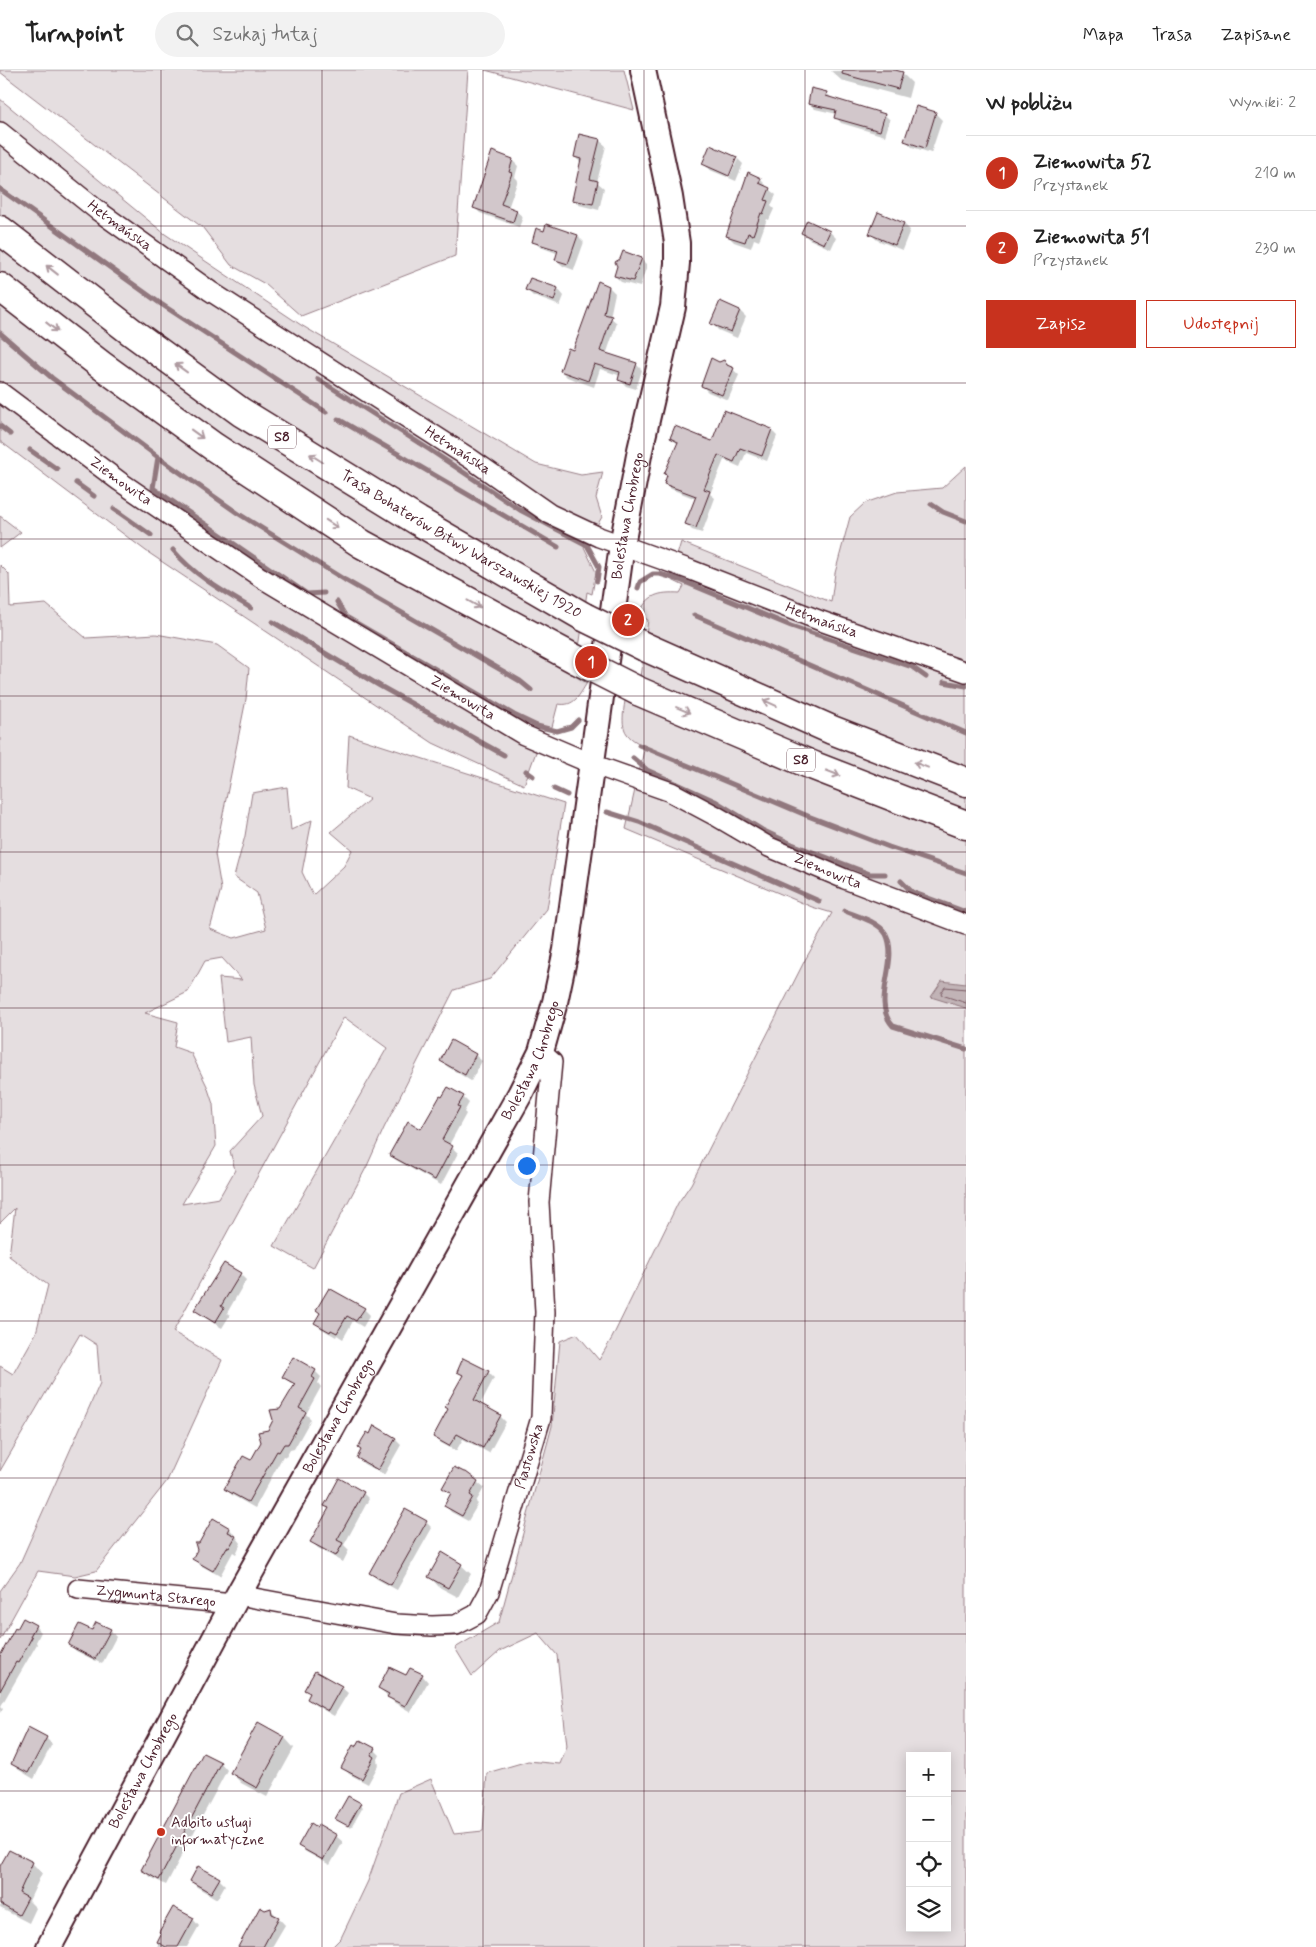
<!DOCTYPE html>
<html lang="pl">
<meta charset="utf-8">
<style>
:root{--surface:#fff;--page:#f2f2f2;--text:#222;--muted:#767676;--line:#e0e0e0;--accent:#c8321e}
body{margin:0;font-family:Mynerve,sans-serif;background:var(--page);color:var(--text)}
.controls{position:absolute;right:15px;bottom:15px;display:grid;overflow:hidden;border-radius:0px;box-shadow:0 2px 12px #0003}
.controls button{width:45px;height:45px;display:grid;place-items:center;padding:0;border:0;border-bottom:1px solid var(--line);background:var(--surface);color:var(--text);font:25px sans-serif}
.you{position:absolute;left:526px;top:1095px;width:18px;height:18px;margin:-12px;border:4px solid #fff;border-radius:50%;background:#1a73e8;box-shadow:0 0 0 8px #1a73e833}
.badge{display:grid;place-items:center;width:32px;height:32px;border-radius:50%;background:var(--accent);color:#fff;font-size:16px;font-weight:700}
.pin{position:absolute;translate:-50% -50%;border:2px solid #fff;box-shadow:0 1px 5px #0006}
.list{margin:0;padding:0;list-style:none}
h2{display:flex;justify-content:space-between;align-items:center;height:65px;margin:0;padding:0 20px;font-size:21px}
h2 small{font-size:16px;font-weight:400;color:var(--muted)}
.list li{display:grid;grid-template-columns:32px 1fr auto;gap:15px;align-items:center;box-sizing:border-box;height:75px;padding:0 20px;border-top:1px solid var(--line)}
.list b{display:block;font-size:19px;white-space:nowrap}
.list p{margin:0;font-size:16px;white-space:nowrap;color:var(--muted)}
.list em{font-size:16px;font-style:normal;color:var(--muted)}
.actions{display:flex;gap:10px;padding:15px 20px}
.actions a{flex:1;padding:11px 0;border:1px solid var(--accent);border-radius:0px;text-align:center;font-size:18px;color:var(--accent)}
.actions .main{background:var(--accent);color:#fff}
.icon{flex:none;width:28px;height:28px;fill:none;stroke:currentColor;stroke-width:2;stroke-linecap:round;stroke-linejoin:round}
.map{position:relative;flex:none;width:966px;height:1877px;overflow:hidden}
header{display:flex;align-items:center;gap:30px;box-sizing:border-box;height:70px;padding:0 25px;background:var(--surface);border-bottom:1px solid var(--line)}
header strong{font-size:24px}
nav{display:flex;gap:28px;margin-inline-start:auto;font-size:18px}
.search{width:350px;height:45px;background:var(--page);display:flex;align-items:center;gap:12px;box-sizing:border-box;padding:0 18px;border-radius:28px;color:var(--muted);font-size:19px}
main{display:flex}
aside{flex:1;background:var(--surface)}
.map>svg:first-child{display:block}
</style>
<header>
<strong>Turnpoint</strong>
<div class="search"><svg class="icon" aria-label="search" viewBox="0 0 24 24"><circle cx="10" cy="10" r="6"/><path d="M15 15l6 6"/></svg>Szukaj tutaj</div>
<nav><a>Mapa</a><a>Trasa</a><a>Zapisane</a></nav>
</header>
<main>
<div class="map">
<svg width="966" height="1877" viewBox="0 0 966 1877">
<rect width="100%" height="100%" fill="#fff"/>
<filter id="ink" filterUnits="userSpaceOnUse"><feTurbulence type="fractalNoise" baseFrequency=".02" numOctaves="2"/><feDisplacementMap in="SourceGraphic" scale="10" xChannelSelector="R" yChannelSelector="G"/><feConvolveMatrix kernelMatrix="1 2 1 2 8 2 1 2 1" color-interpolation-filters="sRGB"/></filter>
<g filter="url(#ink)">
<!-- green -->
<path fill="#e5dee0" stroke="#987e86" fill-rule="evenodd" d="M0 0H468L455 186 301 246 265 214 231 195 203 158 0 2Z
M485 0H624L634 40Z
M0 29 165 164 301 255 536 394 581 405 603 402 596 428 602 447 584 477 596 502 592 524 587 522 575 606 587 613C579 625 575 637 558 634L552 657 544 660 524 715 433 673 146 481 0 371Z
M966 396V1877H332L341 1868 368 1811 399 1723 431 1709 454 1764 483 1761 487 1703 528 1691 560 1694 567 1676 557 1585 538 1563 500 1581 472 1606 455 1578 499 1552 552 1356 560 1271 577 1264 599 1290 612 1268 678 1133 691 1114 805 890 832 843 812 837 626 759 645 676C621 666 621 656 625 631L636 636 648 550 639 545C647 524 659 522 680 523L684 516 670 509 681 472 831 532 835 503 850 447 865 433 897 422 942 418ZM910 1686H947V1858H910Z
M0 446 21 462 0 478Z
M0 495 9 504 10 537 46 534 86 568 156 564 217 575 249 598 246 629 215 784 221 819 210 859 234 868 266 859 257 823 234 807 245 766 252 723 287 717 291 760 312 750 302 802 313 825 344 796 352 780 331 762 370 729 346 718 349 665 564 734 547 839 490 909 454 920 384 1058 367 1096 313 1198 274 1176 387 978 344 947 173 1262 222 1290 167 1411 96 1501 75 1506 38 1501 0 1570V1521L20 1493 100 1313 97 1275 80 1264 0 1401V1296L13 1304 36 1263 48 1215 9 1186 15 1138 0 1153ZM222 888 242 910 219 908 226 972 251 967 254 1015 262 1046 230 1081 235 1100 219 1128 182 1134 216 1076 213 1034 207 1016 191 983 174 977 178 952 145 943 188 922 205 891Z"/>
<!-- water -->
<path fill="#c1b3b6" stroke="#91787e" d="M942 911 966 914V938L931 927Z"/>
<!-- shadow -->
<path fill="#0003" d="M890 0 902 3 912 13 908 28 841 10 831 1Z
M826 23 832 28 885 45 890 50 885 66 841 53 836 47 837 44 815 39 809 33Z
M917 37 936 44 942 50 931 83 912 77 906 71Z
M599 70 606 76 597 112 604 118 599 140 579 135 573 129 581 93 575 87Z
M711 77 738 89H735L727 107 710 100 704 94Z
M738 89 743 94 736 111 729 108Z
M512 90 518 96 515 107 518 110 508 138 516 141 523 147 519 157 480 143 474 137Z
M760 109 766 115V117L776 125 771 136 774 139 769 150 767 149 759 171 754 169 751 178 734 172 728 166Z
M879 144 904 154 910 160 902 180 877 170 871 164Z
M808 152 830 162 836 168 831 179 809 169 803 163Z
M547 155 578 166 584 172 574 200 563 196 556 190 559 184 540 177 533 171 544 162Z
M641 189 647 195 640 217 621 212 615 206Z
M531 209 558 219 564 226 560 236 533 226 527 220Z
M609 217 615 223 610 247 617 253 606 285 636 294 642 300 636 319 626 316 620 310 621 306 600 299 594 317 567 307 561 301 574 282Z
M720 233 740 241 746 247 737 268 718 260 712 253Z
M724 291 739 305 728 330 708 322 702 316 719 293Z
M771 360 777 366 767 391 746 383 740 397 724 390 710 424 715 428 702 463 692 460 686 454 696 429 671 419 665 414 668 407 665 404 678 374 671 368 713 373Z
M475 985 482 991 471 1011 448 997 441 991Z
M463 1027 469 1033 464 1042 466 1044 449 1075 458 1083 441 1115 396 1090 390 1084Z
M240 1204 246 1210 227 1243 230 1245 222 1258 202 1246 196 1240Z
M364 1239 370 1245 363 1257 353 1251 343 1269 337 1265 336 1267 322 1259 316 1253Z
M315 1301 321 1307 318 1313 321 1317 306 1344 311 1349 294 1379 290 1380 286 1387 283 1386 255 1438 232 1425 226 1419 251 1392 295 1316 283 1307Z
M458 1301 488 1302 494 1308 480 1335 500 1346 506 1352 489 1383 463 1369 456 1381 441 1373 435 1367 449 1340 463 1306Z
M395 1369 401 1375 384 1405 364 1394 358 1388Z
M466 1403 484 1418 476 1432 478 1434 468 1451 451 1442 445 1435 451 1425 443 1418Z
M363 1423 369 1429 344 1475 349 1480 343 1492 318 1478 312 1472 329 1440 325 1435Z
M213 1450 230 1459 241 1473 236 1484 233 1482 220 1506 200 1495 194 1489Z
M426 1452 432 1458 397 1520 377 1509 371 1503Z
M461 1495 471 1504 458 1527 439 1517 430 1507Z
M35 1556 41 1562 36 1572 37 1574 1 1636 3 1638 0 1643V1592Z
M110 1560 116 1567 102 1594 76 1581 70 1575Z
M422 1605 428 1612 411 1642 395 1633 379 1618 406 1607Z
M341 1617 348 1623 334 1646 315 1635 309 1629 311 1625 306 1619Z
M259 1654 285 1668 294 1678 267 1727 241 1713 232 1703Z
M28 1659 46 1668 52 1674 34 1709 19 1700 12 1694Z
M374 1679 380 1685 377 1691 379 1694 368 1714 349 1704 343 1697Z
M204 1684 221 1693 227 1700 166 1815 149 1806 142 1800Z
M360 1734 363 1737 351 1758 337 1749Z
M336 1766 343 1772 330 1795 306 1782 300 1776Z
M32 1793 42 1803 29 1831 36 1838 29 1853 0 1838V1798Z
M219 1809 225 1815 217 1829 197 1817 191 1811Z
M271 1840 285 1855 272 1877H240L265 1841Z
M193 1849 199 1856 187 1877H157L163 1864Z"/>
<g fill="none" stroke-linecap="round" stroke-linejoin="round">
<!-- shore -->
<path stroke="#7a5a63" stroke-width="1" d="M966 919 945 917 941 923 942 925 966 933"/>
<!-- stream -->
<path stroke="#91787e" stroke-width="5" d="M0 119 161 234 326 342
M0 263 52 308 158 387 239 444 345 510 520 611 531 620
M318 309 430 380 520 440 587 475 599 497 597 511
M338 349 558 477
M0 356 10 364
M30 380 57 399
M158 387 153 418 307 524 324 523
M76 413 94 426
M931 434 943 442 966 451
M114 439 151 465
M173 480C195 506 222 521 251 538
M638 518 640 512 653 504H660L680 510 791 556 912 597 926 607
M337 532 346 547 514 645 537 656 557 661 571 657 578 650
M694 545 966 663
M273 552 380 616 504 685
M944 612 966 616
M639 675 808 746 889 777 966 803
M633 688 647 700 715 731 762 760 792 774 870 804H885
M526 701 533 706
M554 719 567 725
M607 742 639 752 819 831
M901 811 912 822 966 842
M845 841C858 846 879 852 886 864 900 893 870 931 893 956L966 979"/>
</g>
<!-- building -->
<path fill="#d2c7cb" stroke="#4a1f2b" d="M843 0H895L903 2 898 19 842 4Z
M811 18 827 22 826 26 885 44 880 61 834 48 836 40 808 34Z
M916 36 936 42 925 78 904 71Z
M579 64 600 69 590 109 598 111 593 134 572 130 581 89 574 87Z
M710 75 737 87 729 106 702 94Z
M492 81 513 89 509 102 512 103 501 134 517 140 513 152 473 138Z
M748 102 761 108 759 113 770 118 765 130 768 131 763 144 761 143 753 165 748 163 745 172 726 166Z
M878 142 904 153 895 175 869 164Z
M807 150 830 161 824 174 801 163Z
M546 154 578 165 568 194 555 190 558 180 532 172 536 158 544 161Z
M623 181 642 188 633 211 614 206 617 196 615 192 620 189Z
M530 208 558 218 554 231 525 220Z
M598 211 609 216 604 244 612 246 600 281 637 293 630 314 618 310 620 302 594 294 588 311 560 301 568 278 573 280Z
M720 231 740 240 731 262 710 254Z
M711 288 719 292 724 290 727 295 734 298 722 325 701 316Z
M724 340 772 359 762 386 740 378 734 392 718 385 704 419 710 421 696 458 685 454 696 426 664 414 667 405 664 404 678 372 670 368 675 356 712 371Z
M451 970 476 984 465 1005 440 991Z
M448 1017 464 1026 458 1036 460 1037 442 1070 453 1076 435 1110 389 1085 408 1051 421 1059 440 1026 442 1027Z
M224 1193 241 1203 221 1236 224 1238 215 1253 194 1240Z
M329 1218 365 1238 356 1251 347 1246 337 1263 331 1260 330 1262 314 1253 320 1243 316 1240Z
M293 1287 316 1300 312 1307 315 1309 299 1338 306 1342 288 1374H284L279 1382 277 1381 248 1432 224 1419 243 1386 251 1390 261 1372 258 1362 268 1360 273 1350 270 1340 280 1339 295 1314 282 1307Z
M463 1288 489 1301 474 1330 501 1345 483 1378 457 1364 449 1376 433 1367 448 1339 445 1337 463 1305 457 1302Z
M374 1355 396 1368 378 1400 357 1388 361 1380 358 1378 362 1370 367 1362 370 1364Z
M454 1397 464 1402H466L478 1411 470 1425 473 1427 462 1446 444 1436 451 1423 442 1418Z
M339 1408 364 1422 337 1470 343 1473 336 1486 310 1472 329 1438 324 1436Z
M405 1439 427 1451 391 1515 369 1503Z
M213 1448 230 1458 228 1462 236 1466 229 1478 227 1477 213 1501 192 1489 197 1480 195 1473H199Z
M442 1482 462 1494 448 1518 428 1507Z
M23 1548 36 1555 30 1566 32 1567 18 1593 16 1592 0 1621V1586L15 1558 17 1559Z
M96 1552 111 1559 95 1589 68 1575 79 1554 92 1560Z
M389 1597 406 1605 410 1598 423 1604 405 1636 387 1627 389 1624 378 1618Z
M315 1601 342 1616 328 1641 307 1629 310 1623 304 1620Z
M258 1652 285 1667 257 1718 230 1703Z
M28 1657 47 1667 28 1703 11 1694Z
M360 1670 375 1678 371 1685 374 1687 362 1709 341 1698 353 1675 356 1677Z
M203 1683 221 1692 159 1810 141 1800Z
M348 1726 361 1733 348 1756 335 1749Z
M311 1753 317 1757 318 1754 337 1765 323 1790 298 1776Z
M9 1780 33 1792 19 1823 28 1828 19 1845 0 1834V1796Z
M198 1796 220 1808 211 1823 190 1811Z
M173 1837 194 1848 178 1877H166L157 1872 161 1864 159 1862Z
M260 1837 265 1840 271 1838 272 1844 279 1847 263 1877H238Z"/>
<g fill="none" stroke-linecap="round" stroke-linejoin="round">
<!-- minor casing -->
<g stroke="#4a1f2b" stroke-width="22">
<g id="minor">
<path id="s1" d="M0 62 97 140 210 221 471 389 550 444 599 467 691 500 821 551 966 602"/>
<path id="s2" d="M0 322 119 411 260 507 524 665 592 694 671 722 716 746 769 777 845 809 966 855"/>
<path id="s3" d="M78 1519 233 1534"/>
<path id="s4" d="M238 1525 396 1554 432 1556 456 1555 477 1544 489 1522 541 1348 545 1242 539 1132 552 992 541 982"/>
</g>
</g>
<!-- tertiary casing -->
<g stroke="#4a1f2b" stroke-width="28">
<g id="tertiary">
<path id="s5" d="M49 1877 238 1525 520 1024 541 982 555 932 566 880 622 475 640 380 673 237 677 193V173L670 127 643 0"/>
</g>
</g>
<!-- motorway casing -->
<g stroke="#4a1f2b" stroke-width="31">
<g id="motorway">
<path id="s6" d="M0 160 133 263 241 342 418 451 584 547"/>
<path d="M0 217 101 295 214 377 362 474 577 590"/>
<path d="M645 577 832 660 966 712"/>
<path d="M638 621 814 696 966 755"/>
</g>
</g>
<!-- minor -->
<use href="#minor" stroke="#fff" stroke-width="19"/>
<!-- tertiary -->
<use href="#tertiary" stroke="#fff" stroke-width="24"/>
<!-- motorway -->
<use href="#motorway" stroke="#fff" stroke-width="28"/>
<!-- motorway-bridge casing -->
<g stroke="#4a1f2b" stroke-width="31" stroke-linecap="butt">
<path id="motorway-bridge" d="M584 547 645 577
M577 590 638 621"/>
</g>
<!-- motorway-bridge -->
<use href="#motorway-bridge" stroke="#fff" stroke-width="28"/>
</g>
<!-- one-way arrows -->
<defs><path id="oneway-shaft" d="M-6 0H5M1.5-3L5.5 0L1.5 3" fill="none" stroke-width="1.6" stroke-linecap="round" stroke-linejoin="round" transform="scale(1.25)"/></defs>
<g stroke="#ae9aa0">
<use href="#oneway-shaft" transform="translate(52 200) rotate(-142)"/>
<use href="#oneway-shaft" transform="translate(52 257) rotate(38)"/>
<use href="#oneway-shaft" transform="translate(181 298) rotate(-144)"/>
<use href="#oneway-shaft" transform="translate(197 364) rotate(36)"/>
<use href="#oneway-shaft" transform="translate(316 388) rotate(-148)"/>
<use href="#oneway-shaft" transform="translate(332 454) rotate(33)"/>
<use href="#oneway-shaft" transform="translate(474 534) rotate(29)"/>
<use href="#oneway-shaft" transform="translate(770 633) rotate(-156)"/>
<use href="#oneway-shaft" transform="translate(683 640) rotate(23)"/>
<use href="#oneway-shaft" transform="translate(921 695) rotate(-159)"/>
<use href="#oneway-shaft" transform="translate(833 703) rotate(21)"/>
</g>
</g>
<!-- grid -->
<path fill="none" stroke="#4a1f2b" stroke-width="1" stroke-opacity="0.55" d="M161 0V1877M322 0V1877M483 0V1877M644 0V1877M805 0V1877M0 156H966M0 313H966M0 469H966M0 626H966M0 782H966M0 938H966M0 1095H966M0 1251H966M0 1408H966M0 1564H966M0 1721H910M947 1721H966"/>
<!-- markers -->
<circle fill="#c8321e" stroke="#fff" stroke-width="2" cx="161" cy="1762" r="5"/>
<g text-anchor="middle" dominant-baseline="central" stroke-width="4" stroke-linejoin="round" paint-order="stroke">
<!-- shield labels -->
<g fill="#fff" stroke="#80626b" stroke-width="1">
<rect x="268" y="355.5" width="28" height="23" rx="4"/>
<rect x="787" y="678.5" width="28" height="23" rx="4"/>
</g>
<g font-size="14" font-weight="bold" fill="#4a1f2b">
<text x="282" y="367">S8</text>
<text x="801" y="690">S8</text>
</g>
<!-- street labels -->
<g font-size="15" fill="#4a1f2b" stroke="#fff">
<text stroke="none"><textPath href="#s1" startOffset="152">Hetmańska</textPath></text>
<text stroke="none"><textPath href="#s1" startOffset="558">Hetmańska</textPath></text>
<text stroke="none"><textPath href="#s2" startOffset="150">Ziemowita</textPath></text>
<text stroke="none"><textPath href="#s5" startOffset="1565">Bolesława Chrobrego</textPath></text>
<text stroke="none"><textPath href="#s6" startOffset="559">Trasa Bohaterów Bitwy Warszawskiej 1920</textPath></text>
<text stroke="none"><textPath href="#s1" startOffset="962">Hetmańska</textPath></text>
<text stroke="none"><textPath href="#s2" startOffset="555">Ziemowita</textPath></text>
<text stroke="none"><textPath href="#s2" startOffset="960">Ziemowita</textPath></text>
<text stroke="none"><textPath href="#s5" startOffset="1010">Bolesława Chrobrego</textPath></text>
<text stroke="none"><textPath href="#s5" startOffset="605">Bolesława Chrobrego</textPath></text>
<text stroke="none"><textPath href="#s4" startOffset="411">Piastowska</textPath></text>
<text stroke="none"><textPath href="#s3" startOffset="78">Zygmunta Starego</textPath></text>
<text stroke="none"><textPath href="#s5" startOffset="200">Bolesława Chrobrego</textPath></text>
</g>
<!-- poi labels -->
<g font-size="15" fill="#4a1f2b" stroke="#fff" text-anchor="start">
<text x="171" y="1753">Adbito usługi<tspan x="171" dy="17">informatyczne</tspan></text>
</g>
</g>
</svg>
<div class="controls">
<button>+</button>
<button>−</button>
<button><svg class="icon" aria-label="locate" viewBox="0 0 24 24"><circle cx="12" cy="12" r="6"/><path d="M12 2v4M12 18v4M2 12h4M18 12h4"/></svg></button>
<button><svg class="icon" aria-label="layers" viewBox="0 0 24 24"><path d="M12 4l9 5-9 5-9-5zM3 14l9 5 9-5"/></svg></button>
</div>
<div class="you"></div>
<div class="pin badge" style="left:591px;top:592px">1</div>
<div class="pin badge" style="left:628px;top:550px">2</div>
</div>
<aside>
<h2>W pobliżu<small>Wyniki: 2</small></h2>
<ul class="list">
<li><span class="badge">1</span><div><b>Ziemowita 52</b><p>Przystanek</p></div><em>210 m</em></li>
<li><span class="badge">2</span><div><b>Ziemowita 51</b><p>Przystanek</p></div><em>230 m</em></li>
</ul>
<div class="actions"><a class="main">Zapisz</a><a>Udostępnij</a></div>
</aside>
</main>
